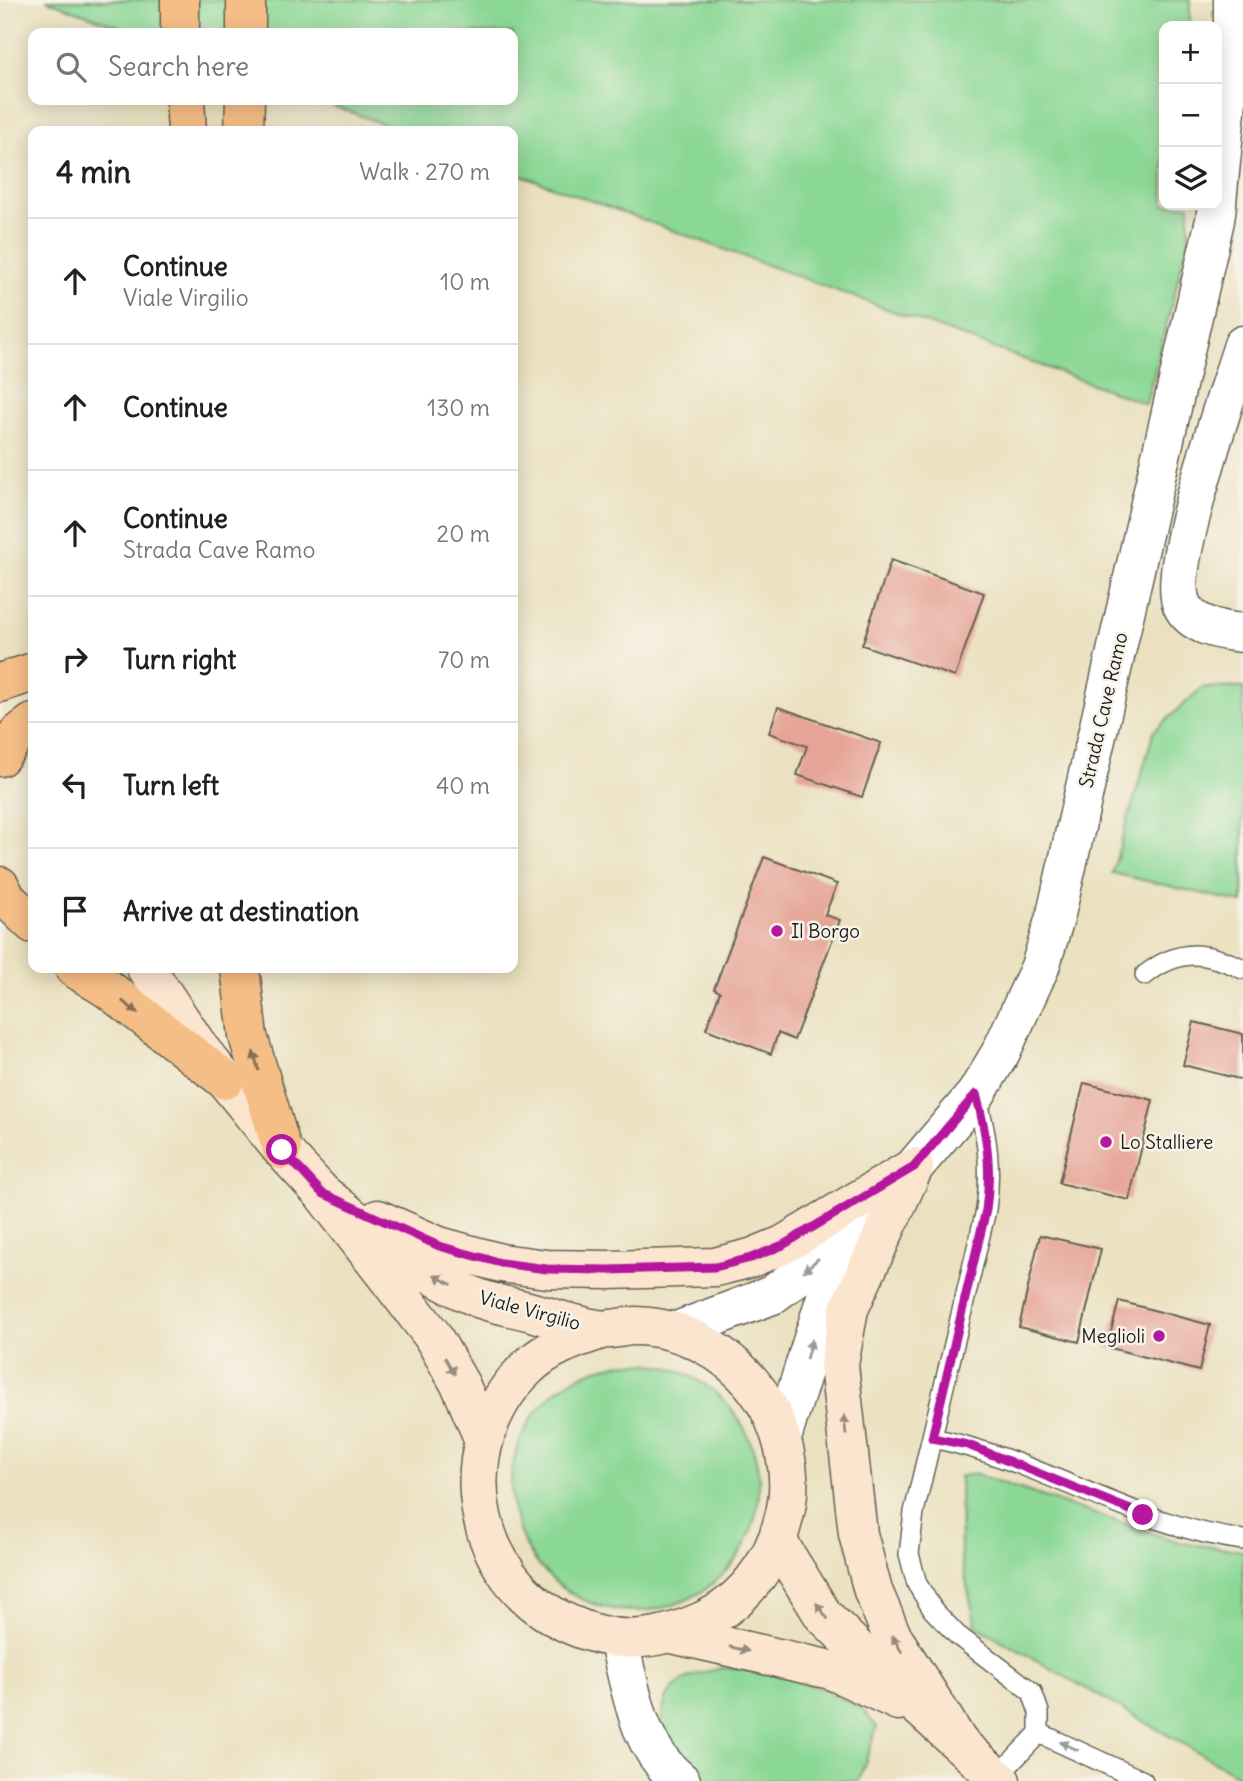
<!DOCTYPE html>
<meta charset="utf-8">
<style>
:root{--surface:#fff;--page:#f2f2f2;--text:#202124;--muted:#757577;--line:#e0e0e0}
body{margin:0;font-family:Delius,sans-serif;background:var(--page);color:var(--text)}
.controls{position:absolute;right:21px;top:21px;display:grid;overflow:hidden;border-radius:14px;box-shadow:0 4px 18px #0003}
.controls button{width:63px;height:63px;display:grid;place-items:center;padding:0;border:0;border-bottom:2px solid var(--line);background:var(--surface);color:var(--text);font:35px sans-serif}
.stop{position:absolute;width:21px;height:21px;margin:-16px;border:5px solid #b5179e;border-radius:50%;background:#fff}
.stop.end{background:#b5179e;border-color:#fff;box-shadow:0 2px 7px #0008}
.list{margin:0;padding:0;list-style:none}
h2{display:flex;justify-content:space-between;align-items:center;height:91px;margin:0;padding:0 28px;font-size:30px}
h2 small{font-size:23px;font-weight:400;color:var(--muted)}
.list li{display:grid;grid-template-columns:46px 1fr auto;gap:21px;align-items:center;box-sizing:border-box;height:126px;padding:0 28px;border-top:2px solid var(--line)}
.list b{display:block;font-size:26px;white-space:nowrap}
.list p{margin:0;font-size:23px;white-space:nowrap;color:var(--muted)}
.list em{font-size:23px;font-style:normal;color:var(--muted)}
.icon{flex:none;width:38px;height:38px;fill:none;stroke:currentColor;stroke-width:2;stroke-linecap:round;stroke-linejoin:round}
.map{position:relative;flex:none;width:1243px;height:1781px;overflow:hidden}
.search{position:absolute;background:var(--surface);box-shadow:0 4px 18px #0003;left:28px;top:28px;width:490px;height:77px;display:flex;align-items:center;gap:18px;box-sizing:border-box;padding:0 24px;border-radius:14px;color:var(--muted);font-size:26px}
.panel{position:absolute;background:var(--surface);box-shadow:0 4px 18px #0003;left:28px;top:126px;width:490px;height:847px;border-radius:14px}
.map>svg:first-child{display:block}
</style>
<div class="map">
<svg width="1243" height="1781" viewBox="0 0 1243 1781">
<rect width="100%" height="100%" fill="#f7f3e8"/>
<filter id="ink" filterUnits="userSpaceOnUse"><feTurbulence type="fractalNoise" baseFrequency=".0143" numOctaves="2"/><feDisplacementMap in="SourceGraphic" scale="14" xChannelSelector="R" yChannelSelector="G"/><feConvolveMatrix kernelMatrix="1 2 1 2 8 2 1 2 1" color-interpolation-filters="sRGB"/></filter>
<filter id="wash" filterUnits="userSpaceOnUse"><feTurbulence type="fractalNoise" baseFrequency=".00686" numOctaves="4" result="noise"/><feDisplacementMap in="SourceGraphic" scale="28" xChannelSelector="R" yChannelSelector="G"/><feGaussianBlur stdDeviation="1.57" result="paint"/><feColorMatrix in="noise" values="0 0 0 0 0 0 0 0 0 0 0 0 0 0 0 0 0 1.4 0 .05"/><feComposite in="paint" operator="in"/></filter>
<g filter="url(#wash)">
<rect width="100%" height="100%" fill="#ebe1c0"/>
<!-- green -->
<path fill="#8bd895" stroke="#547a58" stroke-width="2" d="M46 0H1190V26H1164V205H1189V237L1146 404 513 172V131H403L317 100H513V33H136Z
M1203 687 1243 688V903L1112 873 1154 731Z
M511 1487a124 124 0 1 1 248 0a124 124 0 1 1-248 0Z
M975 1474 1182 1543 1243 1551V1778L976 1626 961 1558 960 1476Z
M722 1668 750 1669 785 1676 826 1690 862 1709 877 1727 859 1781H708C696 1773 683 1764 673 1754 657 1735 658 1701 677 1685 689 1674 707 1672 722 1668Z"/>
<g id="blocks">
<!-- building -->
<path fill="#e6a497" d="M891 560 984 593 955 677 862 645Z
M778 707 881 743 862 797 797 775 807 746 769 733Z
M764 857 837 884 825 915 840 920 794 1040 778 1033 771 1054 706 1029 720 992 714 989Z
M1194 1022 1243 1034V1080L1183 1065Z
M1084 1083 1153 1100 1129 1200 1059 1183Z
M1040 1235 1101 1249 1079 1342 1019 1327Z
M1119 1301 1210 1325 1199 1371 1107 1347Z"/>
</g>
</g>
<g filter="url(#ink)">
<use href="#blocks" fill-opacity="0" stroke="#646155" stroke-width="2"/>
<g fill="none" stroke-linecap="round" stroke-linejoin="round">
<!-- lane casing -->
<g stroke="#646155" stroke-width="22">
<path id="lane" d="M1145 975C1179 948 1204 951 1243 969
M976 1094C987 1136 992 1166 986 1210L914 1512 909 1554 917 1584 933 1610 957 1635 1032 1692 1039 1712V1733L997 1777
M932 1438C1040 1459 1133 1526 1243 1540
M1039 1733 1143 1781"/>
</g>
<!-- street casing -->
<g stroke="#646155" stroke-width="41">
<path id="street" d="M1217 202 1233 40V0
M1243 345C1229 390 1165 570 1182 605 1192 627 1223 631 1243 633
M674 1332 772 1295 810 1267 914 1167 976 1094 1001 1052 1040 967 1056 914 1215 220 1217 205
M782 1438 826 1297 866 1235
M618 1638C631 1689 637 1747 681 1781"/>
</g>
<!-- secondary casing -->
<g stroke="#646155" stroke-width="41">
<path id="secondary" d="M146 968 200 1049 282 1150 322 1193 432 1335 461 1386 483 1438
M914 1167 849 1309 839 1365 858 1534 873 1591 892 1636 959 1743
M322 1193C371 1232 419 1274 478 1298 494 1304 512 1307 528 1311 551 1317 574 1325 597 1329 610 1331 623 1326 636 1326 695 1327 751 1367 774 1419 788 1452 793 1487 783 1521 772 1564 742 1604 700 1622 654 1642 615 1645 569 1624 468 1579 448 1444 527 1368 547 1348 574 1339 601 1330
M378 1219 439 1246 501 1263 547 1269 608 1270 715 1267 751 1258 783 1245 914 1167
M778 1542 823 1615 891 1682 1001 1781
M672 1634 831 1670 898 1701"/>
</g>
<!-- highway casing -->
<g stroke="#646155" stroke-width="41">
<path id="highway" d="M180 33V0
M246 33V0
M185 100 187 131
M244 131 245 100
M0 683 33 672
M0 757 17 735 33 723
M0 886 7 899 33 924
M74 968 108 989 225 1080
M240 968 248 1036 282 1150"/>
</g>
<!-- lane -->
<use href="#lane" stroke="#fff" stroke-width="19"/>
<!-- street -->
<use href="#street" stroke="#fff" stroke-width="38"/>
<!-- secondary -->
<use href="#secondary" stroke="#fbe5cf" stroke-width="38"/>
<!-- highway -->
<use href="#highway" stroke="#f5be86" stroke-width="38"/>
</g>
<!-- one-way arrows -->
<defs><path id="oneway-solid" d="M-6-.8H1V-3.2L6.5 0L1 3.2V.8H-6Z" transform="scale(1.75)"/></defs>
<g fill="#886d51">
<use href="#oneway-solid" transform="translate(130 1007) rotate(38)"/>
<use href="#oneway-solid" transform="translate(256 1061) rotate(-106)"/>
</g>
<g fill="#999">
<use href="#oneway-solid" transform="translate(811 1265) rotate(139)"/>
<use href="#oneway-solid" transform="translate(809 1349) rotate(-73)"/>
<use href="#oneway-solid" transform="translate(1069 1746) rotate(-155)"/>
</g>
<g fill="#978b7e">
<use href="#oneway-solid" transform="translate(443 1280) rotate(-153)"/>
<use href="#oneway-solid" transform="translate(450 1366) rotate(60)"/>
<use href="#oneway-solid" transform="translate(845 1425) rotate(-96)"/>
<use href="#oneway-solid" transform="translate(822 1611) rotate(-126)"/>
<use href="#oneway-solid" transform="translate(897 1644) rotate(-120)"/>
<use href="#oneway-solid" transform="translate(739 1649) rotate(13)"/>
</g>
</g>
<g fill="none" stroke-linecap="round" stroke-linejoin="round" filter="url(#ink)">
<!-- route -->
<path stroke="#b5179e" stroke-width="9" d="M282 1150 322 1193 439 1246 501 1263 547 1269 608 1270 715 1267 751 1258 783 1245 914 1167 976 1094C987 1135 992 1168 986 1210L932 1438 968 1445 1143 1515"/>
</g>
<!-- markers -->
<g fill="#b5179e" stroke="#f7f3e8" stroke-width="2.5">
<circle cx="777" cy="931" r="7"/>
<circle cx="1106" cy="1142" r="7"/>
<circle cx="1159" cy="1336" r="7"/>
</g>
<g text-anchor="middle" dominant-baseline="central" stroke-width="5" stroke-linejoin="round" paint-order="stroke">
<!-- street labels -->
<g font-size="19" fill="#1c1c1c" stroke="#f7f3e8">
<text transform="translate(1103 710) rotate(-77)">Strada Cave Ramo</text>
<text transform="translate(530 1310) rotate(15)">Viale Virgilio</text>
</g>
<!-- poi labels -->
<g font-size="19" fill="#1c1c1c" stroke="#f7f3e8" text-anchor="start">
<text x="791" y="931">Il Borgo</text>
<text x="1120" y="1142">Lo Stalliere</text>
<text x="1145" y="1336" text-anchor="end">Meglioli</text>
</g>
</g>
</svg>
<div class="controls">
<button>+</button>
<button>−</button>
<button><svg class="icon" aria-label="layers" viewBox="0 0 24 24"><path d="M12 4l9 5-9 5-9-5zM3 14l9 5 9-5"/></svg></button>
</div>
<div class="stop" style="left:282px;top:1150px"></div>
<div class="stop end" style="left:1143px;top:1515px"></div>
<div class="search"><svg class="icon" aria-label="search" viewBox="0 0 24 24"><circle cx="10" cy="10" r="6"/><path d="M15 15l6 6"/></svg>Search here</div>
<section class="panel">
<h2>4 min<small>Walk · 270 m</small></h2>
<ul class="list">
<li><svg class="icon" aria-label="ahead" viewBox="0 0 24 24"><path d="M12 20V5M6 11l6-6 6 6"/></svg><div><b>Continue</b><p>Viale Virgilio</p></div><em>10 m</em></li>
<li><svg class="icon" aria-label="ahead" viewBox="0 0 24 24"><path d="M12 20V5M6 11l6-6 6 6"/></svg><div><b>Continue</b></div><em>130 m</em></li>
<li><svg class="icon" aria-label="ahead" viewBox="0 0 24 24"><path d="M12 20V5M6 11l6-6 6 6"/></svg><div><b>Continue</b><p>Strada Cave Ramo</p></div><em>20 m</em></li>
<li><svg class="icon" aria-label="right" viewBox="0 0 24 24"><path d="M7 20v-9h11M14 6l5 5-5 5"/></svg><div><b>Turn right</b></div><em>70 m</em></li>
<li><svg class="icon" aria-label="left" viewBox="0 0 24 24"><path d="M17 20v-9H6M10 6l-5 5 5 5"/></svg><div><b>Turn left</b></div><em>40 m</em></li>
<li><svg class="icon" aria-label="arrive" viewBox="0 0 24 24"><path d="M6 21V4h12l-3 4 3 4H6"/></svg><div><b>Arrive at destination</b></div></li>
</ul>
</section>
</div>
